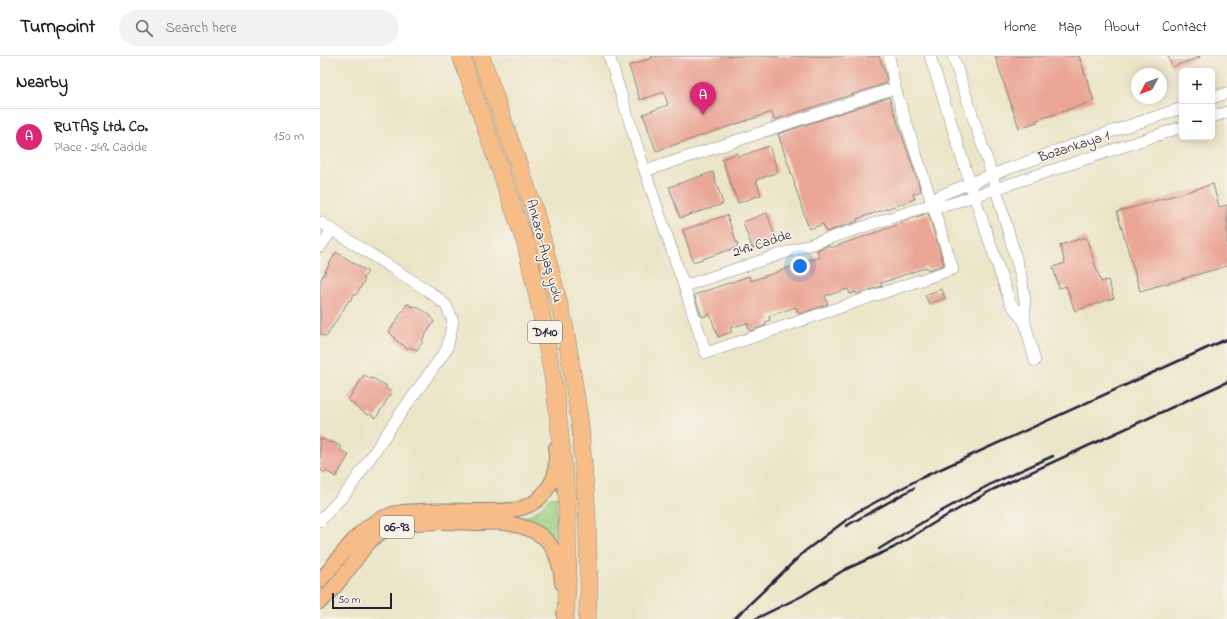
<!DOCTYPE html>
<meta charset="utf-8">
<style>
:root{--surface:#fff;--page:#f2f2f2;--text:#222;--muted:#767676;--line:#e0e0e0;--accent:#db2777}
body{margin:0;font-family:"Indie Flower",sans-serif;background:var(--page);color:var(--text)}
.controls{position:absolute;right:12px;top:12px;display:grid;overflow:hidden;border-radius:6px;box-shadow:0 2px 10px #0003}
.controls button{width:36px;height:36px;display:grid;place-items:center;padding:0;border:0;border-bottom:1px solid var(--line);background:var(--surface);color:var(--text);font:20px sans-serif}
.compass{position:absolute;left:811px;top:12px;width:36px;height:36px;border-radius:50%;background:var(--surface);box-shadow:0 2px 10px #0003;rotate:229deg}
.scale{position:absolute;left:12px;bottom:10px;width:60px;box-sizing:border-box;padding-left:4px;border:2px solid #22223b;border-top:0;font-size:11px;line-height:14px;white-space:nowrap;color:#22223b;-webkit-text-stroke:3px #f7f3e8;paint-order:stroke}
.you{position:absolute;left:480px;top:210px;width:14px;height:14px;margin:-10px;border:3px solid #fff;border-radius:50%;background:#1a73e8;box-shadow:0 0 0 6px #1a73e833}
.badge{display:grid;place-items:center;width:26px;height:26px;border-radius:50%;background:var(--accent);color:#fff;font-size:13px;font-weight:700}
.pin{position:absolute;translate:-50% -33px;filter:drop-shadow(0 1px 2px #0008)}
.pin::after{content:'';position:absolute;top:21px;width:14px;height:12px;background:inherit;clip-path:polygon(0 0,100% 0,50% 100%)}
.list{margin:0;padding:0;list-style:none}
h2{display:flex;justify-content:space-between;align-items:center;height:52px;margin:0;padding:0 16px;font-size:17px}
h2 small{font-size:13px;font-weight:400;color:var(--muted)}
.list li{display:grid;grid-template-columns:26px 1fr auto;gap:12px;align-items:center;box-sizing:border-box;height:56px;padding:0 16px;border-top:1px solid var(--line)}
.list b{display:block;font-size:15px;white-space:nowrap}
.list p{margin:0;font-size:13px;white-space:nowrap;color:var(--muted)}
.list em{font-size:13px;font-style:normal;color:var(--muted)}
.icon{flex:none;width:22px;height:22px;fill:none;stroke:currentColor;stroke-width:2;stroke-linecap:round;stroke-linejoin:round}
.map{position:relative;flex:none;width:907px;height:563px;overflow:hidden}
header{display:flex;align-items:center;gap:24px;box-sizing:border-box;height:56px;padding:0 20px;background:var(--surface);border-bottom:1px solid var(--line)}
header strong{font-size:19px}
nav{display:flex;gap:22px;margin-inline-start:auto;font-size:14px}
.search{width:280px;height:36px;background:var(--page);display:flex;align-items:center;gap:10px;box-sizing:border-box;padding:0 14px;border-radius:22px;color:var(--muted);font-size:15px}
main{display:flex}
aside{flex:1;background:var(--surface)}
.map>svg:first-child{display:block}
</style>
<header>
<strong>Turnpoint</strong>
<div class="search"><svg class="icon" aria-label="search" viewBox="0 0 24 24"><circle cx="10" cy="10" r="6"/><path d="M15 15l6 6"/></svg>Search here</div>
<nav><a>Home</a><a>Map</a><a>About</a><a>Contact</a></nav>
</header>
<main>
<aside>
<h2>Nearby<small></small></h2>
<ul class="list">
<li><span class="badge">A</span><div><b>RUTAŞ Ltd. Co.</b><p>Place · 249. Cadde</p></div><em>150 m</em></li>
</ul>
</aside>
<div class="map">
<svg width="907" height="563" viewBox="0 0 907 563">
<rect width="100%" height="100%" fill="#f7f3e8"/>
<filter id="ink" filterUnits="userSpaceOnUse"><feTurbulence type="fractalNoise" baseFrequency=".025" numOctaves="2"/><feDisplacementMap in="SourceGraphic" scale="8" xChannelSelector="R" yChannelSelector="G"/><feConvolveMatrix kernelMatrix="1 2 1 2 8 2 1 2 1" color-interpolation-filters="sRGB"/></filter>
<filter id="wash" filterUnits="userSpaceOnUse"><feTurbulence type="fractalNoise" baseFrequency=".012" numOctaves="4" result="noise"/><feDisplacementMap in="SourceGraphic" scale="16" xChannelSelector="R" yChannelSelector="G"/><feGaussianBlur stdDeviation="0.9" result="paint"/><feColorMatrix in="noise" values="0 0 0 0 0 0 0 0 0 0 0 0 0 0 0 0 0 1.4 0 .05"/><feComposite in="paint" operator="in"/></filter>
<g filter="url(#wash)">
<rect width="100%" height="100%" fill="#ebe5c8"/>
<!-- green -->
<path fill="#98cc7e" stroke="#5d775c" d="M237 440 235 482 224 474 198 463C211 460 222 452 230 441Z"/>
<g id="blocks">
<!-- building -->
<path fill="#eaa594" d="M331 0H559L565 16 567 27 454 64 452 56 336 95 323 58 348 49 344 36 320 44 309 10 332 2Z
M675 0H759L774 45 717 64V66L699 72Z
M848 0H880V1L852 11Z
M569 41 601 135 593 138 595 143 537 163 538 165 527 169 506 176 503 168 489 173 474 128H475L458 78Z
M449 90 458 116 436 124 441 139 418 147 402 103 417 97 418 101Z
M393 116 403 148 360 162 349 131Z
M893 128 899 151 907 149V210L820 235 797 156Z
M447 157 456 184 432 192 423 166Z
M608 157 624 209 608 214 607 211 561 227 562 230 537 238 536 236 530 238 528 233 505 240 508 248 479 258 476 251 449 260 450 264 445 266 446 269 430 275 427 267 410 272 412 276 398 281 390 258 382 261 374 239 429 220 431 225 500 201 497 194 509 189 510 192 583 167 582 166Z
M407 159 418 191 373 206 363 174Z
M766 181 781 226 788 224 794 242 755 255 746 230 739 232 733 211 745 207 740 189Z
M16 196 48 216 43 222 45 224 36 239 34 238 30 245 29 244 6 281 0 278V225Z
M621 233 625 242 609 248 605 239Z
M87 248 94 251 95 250 109 258 114 266 102 284 103 285 97 294 90 291 88 293 74 283 75 282 69 276Z
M44 319 51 323 52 322 67 330 65 332 72 336 56 362 50 358 48 359 34 350 35 349 28 344Z
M0 382 12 387 13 386 21 391 19 393 29 399 16 421 6 415 5 417 0 414Z"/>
</g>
</g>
<g filter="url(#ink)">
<use href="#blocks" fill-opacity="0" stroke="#868482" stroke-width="1"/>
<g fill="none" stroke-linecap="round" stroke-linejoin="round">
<!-- minor casing -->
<g stroke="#868482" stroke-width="12">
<path id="minor" d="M289 0 325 115 364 230 613 148
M610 0 650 127 690 246 705 267
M633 0 672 119 701 220 705 245V267L715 305
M892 42 907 37
M892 61 907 56
M325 115 575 32
M613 148 619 140 650 127 766 84 862 52
M613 148 624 150 862 71
M0 166 110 236 126 249 133 265 127 293 78 361 30 432 0 465
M0 191 12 174
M364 230 386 297 633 213 575 32 569 0"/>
</g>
<!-- major casing -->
<g stroke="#868482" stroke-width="16">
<path id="major" d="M0 525C22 501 37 470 70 459 79 455 90 456 100 455 121 454 141 455 161 455 186 455 212 457 227 433 230 429 234 422 235 417 236 409 236 400 236 392
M0 546C11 537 19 525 28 514 38 501 45 487 60 477 82 463 130 466 156 467 166 467 176 466 186 467 199 469 213 473 223 481 237 493 241 510 242 527"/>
</g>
<!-- highway casing -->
<g stroke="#868482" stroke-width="18">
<path id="highway" d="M141 0 206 189 222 261 235 333 247 441 248 516 245 563
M161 0 216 159 245 271 260 367 267 456 269 533 267 563"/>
</g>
<!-- minor -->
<use href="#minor" stroke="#fff" stroke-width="11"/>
<!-- major -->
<use href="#major" stroke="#f7bd88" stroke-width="14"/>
<!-- highway -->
<use href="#highway" stroke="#f7bd88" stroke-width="17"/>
<!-- rail -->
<path stroke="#22223b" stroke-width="2.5" d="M526 470 594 432
M559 493 616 458 671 428 733 400
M414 563 485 495 537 456 601 422 907 283
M435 563 482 540 524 514 573 492 619 464 672 434 907 326"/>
</g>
</g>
<g text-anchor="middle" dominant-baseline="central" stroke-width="3.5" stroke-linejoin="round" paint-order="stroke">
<!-- shield labels -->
<g fill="#f7f3e8" stroke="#62616f" stroke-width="1">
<rect x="208" y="265" width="34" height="22" rx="3"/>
<rect x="60" y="460" width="34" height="22" rx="3"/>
</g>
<g font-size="13" font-weight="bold" fill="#22223b">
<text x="225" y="276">D140</text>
<text x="77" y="471">06-93</text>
</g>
<!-- street labels -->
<g font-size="14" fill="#22223b" stroke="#f7f3e8">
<text transform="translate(754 91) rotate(-18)">Bozankaya 1</text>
<text transform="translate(442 188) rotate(-18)">249. Cadde</text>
<text transform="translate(224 195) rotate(75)">Ankara-Ayaş yolu</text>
</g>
</g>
</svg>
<div class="controls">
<button>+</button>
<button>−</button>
</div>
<svg class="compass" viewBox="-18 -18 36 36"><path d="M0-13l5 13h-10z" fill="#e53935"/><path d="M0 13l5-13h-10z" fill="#767676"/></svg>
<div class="scale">50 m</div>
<div class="you"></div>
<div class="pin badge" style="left:383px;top:59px">A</div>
</div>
</main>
